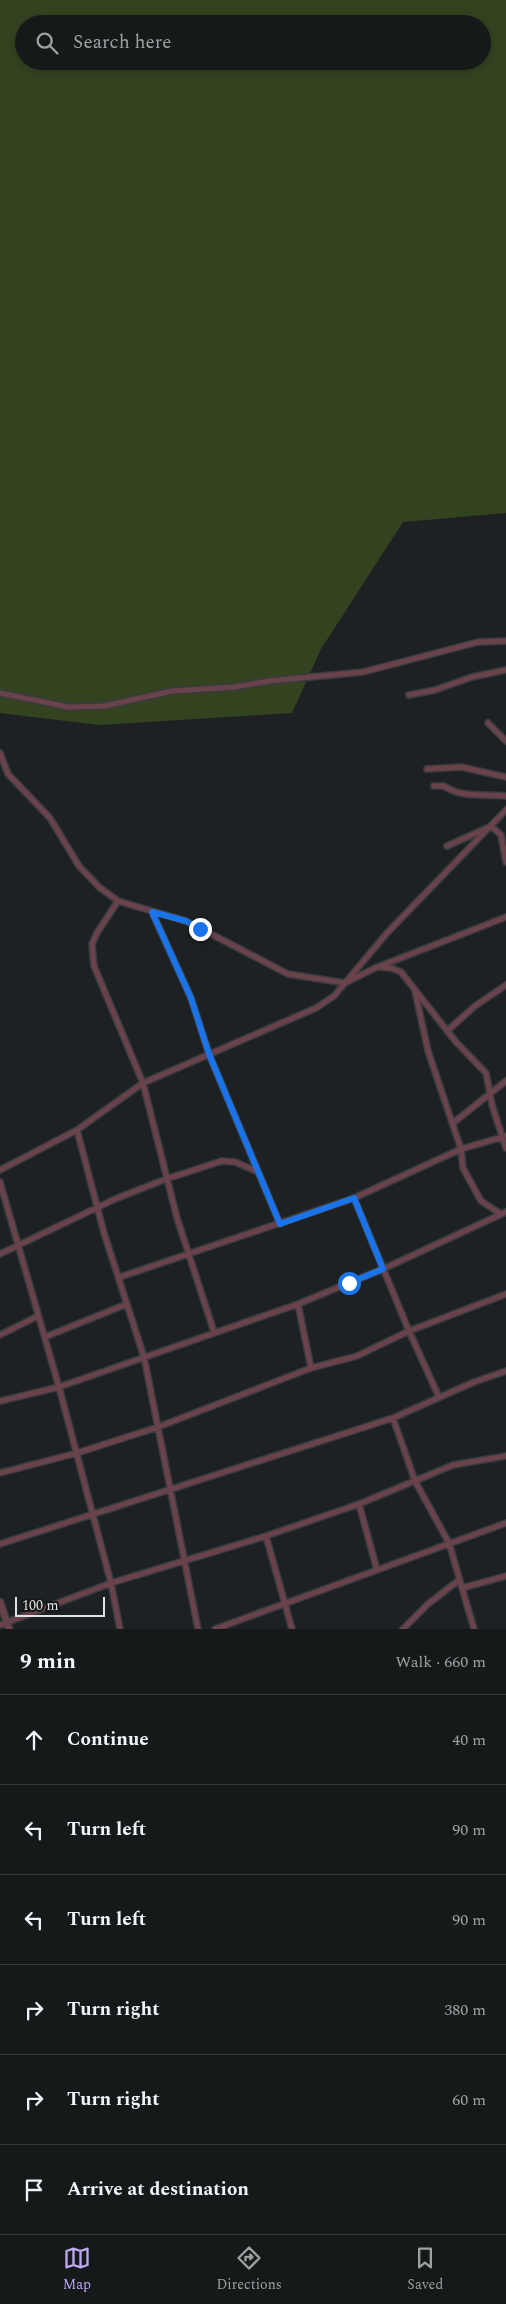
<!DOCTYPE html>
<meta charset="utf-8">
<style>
:root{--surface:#16191a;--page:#232627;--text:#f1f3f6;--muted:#9ea0a2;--line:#353839;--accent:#bfa9f4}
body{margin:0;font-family:Spectral,serif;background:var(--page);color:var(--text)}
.scale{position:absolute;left:15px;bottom:12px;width:90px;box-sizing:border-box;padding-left:5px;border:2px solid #e0e2e3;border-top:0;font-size:14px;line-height:18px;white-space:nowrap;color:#e0e2e3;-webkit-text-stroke:4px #151719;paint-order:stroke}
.stop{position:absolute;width:15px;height:15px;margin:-11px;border:4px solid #1a73e8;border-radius:50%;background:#fff}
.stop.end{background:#1a73e8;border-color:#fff;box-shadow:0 1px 5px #0008}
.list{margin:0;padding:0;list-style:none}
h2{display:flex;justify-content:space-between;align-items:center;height:65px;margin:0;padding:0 20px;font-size:21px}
h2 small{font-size:16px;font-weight:400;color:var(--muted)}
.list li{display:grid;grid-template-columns:32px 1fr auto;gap:15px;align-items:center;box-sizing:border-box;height:90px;padding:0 20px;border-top:1px solid var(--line)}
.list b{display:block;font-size:19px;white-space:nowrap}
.list em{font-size:16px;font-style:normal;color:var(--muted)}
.icon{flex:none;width:28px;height:28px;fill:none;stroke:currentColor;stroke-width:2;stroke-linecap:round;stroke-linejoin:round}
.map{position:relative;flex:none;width:506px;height:1629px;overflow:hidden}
.search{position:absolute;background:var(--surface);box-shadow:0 2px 8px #0003;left:15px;right:15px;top:15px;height:55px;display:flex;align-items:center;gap:12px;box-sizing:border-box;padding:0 18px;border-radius:28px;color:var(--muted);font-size:19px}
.sheet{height:605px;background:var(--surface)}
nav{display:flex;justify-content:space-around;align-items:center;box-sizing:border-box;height:70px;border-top:1px solid var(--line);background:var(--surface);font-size:14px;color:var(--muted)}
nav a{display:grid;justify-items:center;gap:2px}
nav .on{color:var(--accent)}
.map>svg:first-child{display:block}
</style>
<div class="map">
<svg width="506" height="1629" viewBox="0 0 506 1629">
<rect width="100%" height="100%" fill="#1e2123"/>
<!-- green -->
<path fill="#334320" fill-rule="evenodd" d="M0 0H506V513L403 522 321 649 292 713 99 725 0 713ZM24 24H482V61H24Z"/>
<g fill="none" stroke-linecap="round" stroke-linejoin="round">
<!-- minor casing -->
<g stroke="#393c3e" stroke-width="8">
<path id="minor" d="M0 693 68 707 104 706 172 691 235 687 269 681 363 672 478 642 506 641
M409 695 435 690 472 677 506 670
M488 723 506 741
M0 753 8 774 50 818 79 866 99 887 118 901 186 921 288 974 345 983 387 933 506 810
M427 769 461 767 506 777
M434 786H444C460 798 487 794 506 796
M491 826 501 835 506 862
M447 846 487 828
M118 901 97 933 92 944 94 966 143 1083 177 1218 214 1332
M152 912 191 998 209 1054 280 1224
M380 967 391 968 401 972 456 1042 486 1073 492 1105 506 1148
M415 991 428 1051 461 1149 463 1168 481 1201 501 1214
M447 1031 475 1006 506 985
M453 1123 506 1081
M77 1130 104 1233 144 1357 198 1629
M0 1170 77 1130 143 1083 316 1008 334 996 345 983 375 968 506 917
M0 1182 59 1387 111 1583 120 1629
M354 1198 409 1331 439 1397
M0 1254 115 1199 166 1179 222 1161 235 1162 256 1171
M120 1277 354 1198 461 1149 506 1136
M298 1304 311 1368
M0 1335 38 1316
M45 1337 127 1304
M0 1401 59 1387 298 1304 383 1269 506 1212
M393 1418 415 1481 449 1543 474 1629
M0 1473 77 1453 158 1427 311 1368 357 1356 409 1331 506 1294
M359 1504 377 1570
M266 1536 292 1629
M0 1544 393 1418 474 1382 506 1371
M462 1588 506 1576
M0 1625 111 1583 266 1536 359 1504 453 1465 506 1456
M215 1629 506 1523
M403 1629 428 1604 459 1580"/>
</g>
<!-- tertiary casing -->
<g stroke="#393c3e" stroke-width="9">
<path id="tertiary" d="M0 1602 9 1629"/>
</g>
<!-- minor -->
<use href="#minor" stroke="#6a424c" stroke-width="5"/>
<!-- tertiary -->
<use href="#tertiary" stroke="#6a424c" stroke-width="6"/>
</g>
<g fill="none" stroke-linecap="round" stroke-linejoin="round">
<!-- route -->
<path stroke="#1a73e8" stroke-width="6" d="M200 929 186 921 152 912 191 998 209 1054 280 1224 354 1198 383 1269 349 1283"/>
</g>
</svg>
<div class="scale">100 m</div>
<div class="stop" style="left:349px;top:1283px"></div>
<div class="stop end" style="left:200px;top:929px"></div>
<div class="search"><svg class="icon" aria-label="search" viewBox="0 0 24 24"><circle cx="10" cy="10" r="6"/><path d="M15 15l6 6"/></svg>Search here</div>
</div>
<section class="sheet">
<h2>9 min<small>Walk · 660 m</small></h2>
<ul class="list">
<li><svg class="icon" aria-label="ahead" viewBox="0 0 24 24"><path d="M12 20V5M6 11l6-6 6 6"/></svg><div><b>Continue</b></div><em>40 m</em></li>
<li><svg class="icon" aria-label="left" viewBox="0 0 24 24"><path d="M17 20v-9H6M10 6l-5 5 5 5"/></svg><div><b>Turn left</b></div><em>90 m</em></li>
<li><svg class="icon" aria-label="left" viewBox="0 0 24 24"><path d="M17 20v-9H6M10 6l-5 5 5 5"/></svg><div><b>Turn left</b></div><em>90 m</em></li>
<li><svg class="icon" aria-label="right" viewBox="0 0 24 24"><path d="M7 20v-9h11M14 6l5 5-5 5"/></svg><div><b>Turn right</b></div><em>380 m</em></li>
<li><svg class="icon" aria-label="right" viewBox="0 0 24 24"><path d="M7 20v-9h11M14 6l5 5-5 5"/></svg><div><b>Turn right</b></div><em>60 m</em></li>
<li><svg class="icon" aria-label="arrive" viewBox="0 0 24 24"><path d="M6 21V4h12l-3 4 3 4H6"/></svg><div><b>Arrive at destination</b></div></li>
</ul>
</section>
<nav>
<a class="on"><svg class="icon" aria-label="map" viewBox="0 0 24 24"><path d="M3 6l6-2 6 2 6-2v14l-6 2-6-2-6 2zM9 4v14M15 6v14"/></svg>Map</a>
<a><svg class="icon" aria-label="directions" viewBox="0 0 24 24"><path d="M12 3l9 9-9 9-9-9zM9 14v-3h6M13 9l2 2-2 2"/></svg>Directions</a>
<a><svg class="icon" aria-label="saved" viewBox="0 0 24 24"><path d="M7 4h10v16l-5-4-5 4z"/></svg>Saved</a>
</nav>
